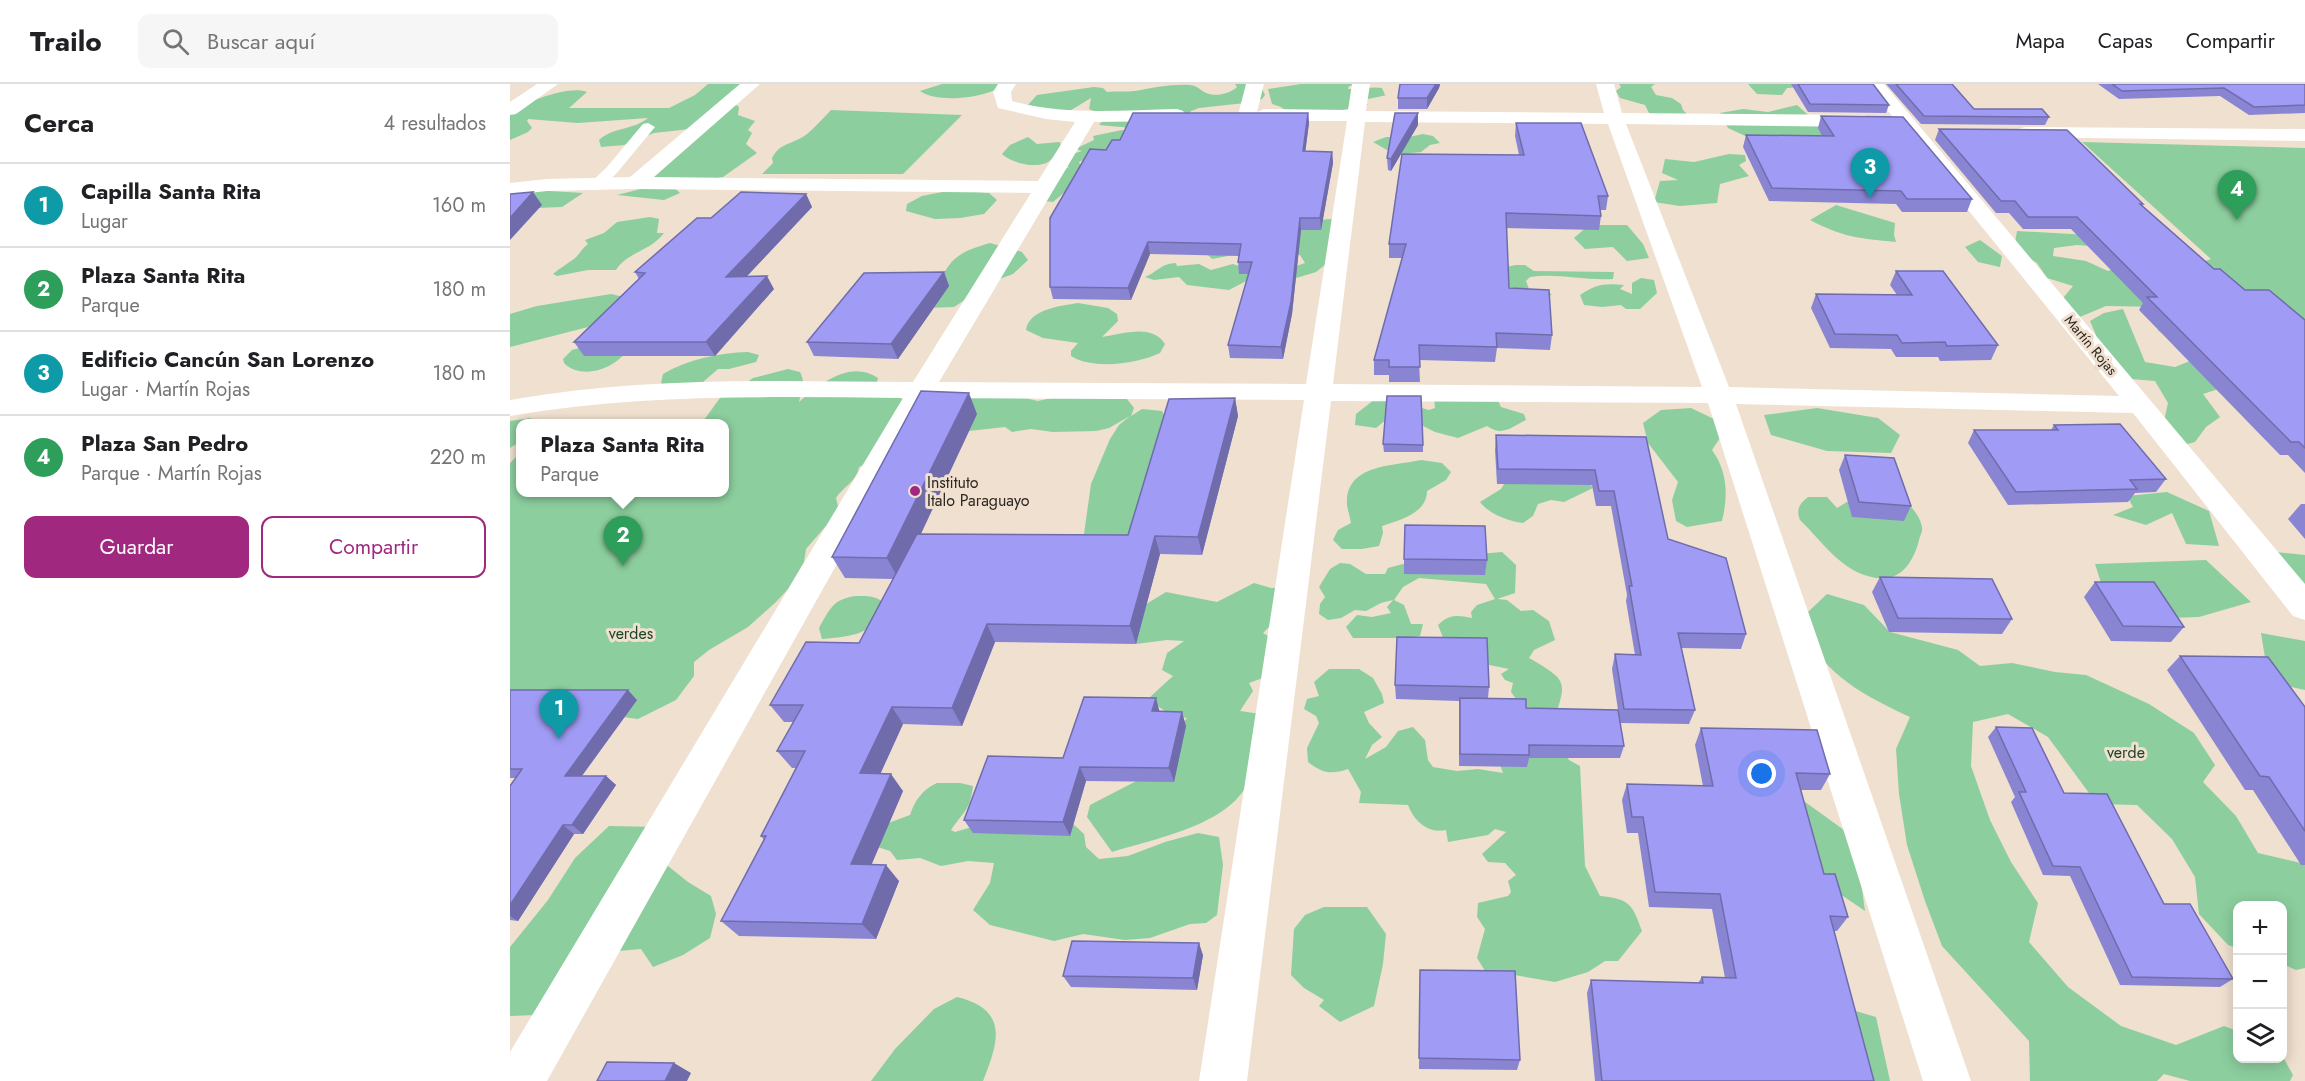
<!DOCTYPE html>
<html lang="es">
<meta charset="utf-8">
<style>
:root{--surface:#fff;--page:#f6f6f6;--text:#202124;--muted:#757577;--line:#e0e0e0;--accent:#a0287f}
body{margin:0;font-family:Jost,sans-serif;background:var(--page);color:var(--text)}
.controls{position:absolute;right:18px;bottom:18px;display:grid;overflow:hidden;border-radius:12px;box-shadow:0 3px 15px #0003}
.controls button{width:54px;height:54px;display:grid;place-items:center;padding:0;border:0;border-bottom:2px solid var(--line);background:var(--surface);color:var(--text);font:30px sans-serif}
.you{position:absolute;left:1252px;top:690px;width:21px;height:21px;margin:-15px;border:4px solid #fff;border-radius:50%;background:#1a73e8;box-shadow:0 0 0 9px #1a73e833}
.badge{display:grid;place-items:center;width:39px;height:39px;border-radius:50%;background:var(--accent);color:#fff;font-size:20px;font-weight:700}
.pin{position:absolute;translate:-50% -50px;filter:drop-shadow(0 2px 3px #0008)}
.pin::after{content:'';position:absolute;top:32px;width:21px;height:18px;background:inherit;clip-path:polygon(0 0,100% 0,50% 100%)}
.popup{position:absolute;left:6px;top:335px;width:213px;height:78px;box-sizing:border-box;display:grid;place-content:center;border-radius:12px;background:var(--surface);filter:drop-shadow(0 2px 4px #0005);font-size:20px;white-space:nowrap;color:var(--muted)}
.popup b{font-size:22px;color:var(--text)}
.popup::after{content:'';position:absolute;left:50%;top:100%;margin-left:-12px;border:12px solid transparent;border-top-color:var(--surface)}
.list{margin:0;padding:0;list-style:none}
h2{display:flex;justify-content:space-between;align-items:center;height:78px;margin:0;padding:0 24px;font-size:26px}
h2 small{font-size:20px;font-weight:400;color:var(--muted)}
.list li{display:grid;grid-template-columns:39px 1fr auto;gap:18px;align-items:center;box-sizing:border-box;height:84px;padding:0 24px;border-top:2px solid var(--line)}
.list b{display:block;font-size:22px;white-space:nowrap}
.list p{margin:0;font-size:20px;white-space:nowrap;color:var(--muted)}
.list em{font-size:20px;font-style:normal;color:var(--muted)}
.actions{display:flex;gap:12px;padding:18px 24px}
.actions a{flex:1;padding:14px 0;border:2px solid var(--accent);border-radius:12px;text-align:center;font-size:21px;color:var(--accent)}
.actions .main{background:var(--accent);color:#fff}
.icon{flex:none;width:33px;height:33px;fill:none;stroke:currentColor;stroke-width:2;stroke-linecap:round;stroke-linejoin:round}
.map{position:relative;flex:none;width:1795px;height:997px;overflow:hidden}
header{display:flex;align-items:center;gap:36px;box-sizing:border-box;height:84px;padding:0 30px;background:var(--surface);border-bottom:2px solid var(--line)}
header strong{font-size:28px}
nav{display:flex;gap:33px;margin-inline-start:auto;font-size:21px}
.search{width:420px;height:54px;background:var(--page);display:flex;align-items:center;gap:15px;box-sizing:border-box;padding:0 21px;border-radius:12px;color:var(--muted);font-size:22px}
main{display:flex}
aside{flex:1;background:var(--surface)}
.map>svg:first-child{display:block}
</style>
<header>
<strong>Trailo</strong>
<div class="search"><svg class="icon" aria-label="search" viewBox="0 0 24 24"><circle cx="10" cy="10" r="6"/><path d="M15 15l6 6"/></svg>Buscar aquí</div>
<nav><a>Mapa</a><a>Capas</a><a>Compartir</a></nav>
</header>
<main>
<aside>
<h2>Cerca<small>4 resultados</small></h2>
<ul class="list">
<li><span class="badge" style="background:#0f9aa8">1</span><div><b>Capilla Santa Rita</b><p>Lugar</p></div><em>160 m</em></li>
<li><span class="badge" style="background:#2e9e5b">2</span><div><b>Plaza Santa Rita</b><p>Parque</p></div><em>180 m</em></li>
<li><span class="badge" style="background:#0f9aa8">3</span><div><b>Edificio Cancún San Lorenzo</b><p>Lugar · Martín Rojas</p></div><em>180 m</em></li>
<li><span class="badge" style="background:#2e9e5b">4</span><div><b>Plaza San Pedro</b><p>Parque · Martín Rojas</p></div><em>220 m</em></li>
</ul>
<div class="actions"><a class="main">Guardar</a><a>Compartir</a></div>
</aside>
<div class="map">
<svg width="1795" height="997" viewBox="0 0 1795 997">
<rect width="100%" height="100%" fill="#efe0d0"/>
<!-- green -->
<path fill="#8cce9e" d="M198 0H235L218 15 229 23 228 31 245 37 238 46 242 49 236 60 247 69 213 93 201 95 138 94 180 45 144 49 114 61 91 63 89 56C103 43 124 46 138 34L68 39 18 35 17 37 22 44 18 48 0 56V28C16 18 59 1 77 8L59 24H159L185 11Z
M432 0H496C478 14 428 20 410 7Z
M725 0H750L755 11 752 15 744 18 689 24 681 27 678 31 622 44 589 41 596 33 579 25 581 14 558 28 516 23 527 11 584 3 593 4 597 8C606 7 615 8 625 7 643 4 660 0 680 1 688 2 690 6 696 9 705 13 720 10 727 3Z
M853 0 839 2 838 5C850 6 860 2 872 4L875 11H877L858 15 856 19 858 21 822 28 780 30 771 23 762 20 758 5 791 0Z
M1109 0H1145L1141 3 1146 11 1162 14 1171 20 1173 26 1177 30 1140 31 1135 21 1110 14 1106 7 1111 3Z
M1238 0H1301L1295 3 1277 4 1272 11 1247 10Z
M1287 21 1306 38 1383 53 1242 55 1218 44 1210 29 1233 25 1258 28Z
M321 26 452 31 393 90H252L263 79 262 74C269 61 277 61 289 55 300 50 312 35 321 26Z
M612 46 620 48 613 58 569 78 572 85 564 93 568 96 563 107H556L543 118 535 117 554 86 559 83 551 82 562 75V70L572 67 565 65 584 56 583 52Z
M913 50 923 52 930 59 920 61 911 68 891 70 877 66 863 58 876 53H899Z
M518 53 527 60 550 58 551 64C547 69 543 75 538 78 526 85 501 79 492 70L500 61Z
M1572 58 1795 64V251L1733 297 1693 310 1710 333 1696 343 1685 358 1666 363 1650 355 1658 319 1645 297 1597 293 1585 284 1586 251 1580 237 1594 229 1613 225 1635 278 1665 283 1680 277 1672 261 1647 246 1681 248 1655 223 1596 222 1565 235 1549 219 1563 202 1537 194 1527 179 1504 165 1507 147 1579 151 1593 163 1567 161 1544 164 1543 172 1576 177 1598 187 1620 177 1681 182 1701 175Z
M1219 70 1235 71 1236 77 1229 81 1239 92 1210 100 1207 119 1170 122 1144 118 1150 97 1168 96 1152 89 1155 75 1184 78Z
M158 98 170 109 154 116 107 111Z
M23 106 73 109 52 123 0 125V109Z
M443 106 479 109 487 116 474 130 450 134 425 135 396 127 397 120 412 112Z
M1326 121 1385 139 1384 151 1386 158C1348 154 1335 154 1300 136Z
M140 133 149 135 147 149H154C141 167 117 168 106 186H78L47 192 43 190C50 184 57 180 64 175 69 171 72 164 78 160L75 156 94 149 107 138Z
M821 135 831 141 821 176 806 188 783 195 742 194 719 206 677 201 669 193 644 196 635 193C647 188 652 179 666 179L667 182 689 180 701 186 723 180 737 185 775 186 795 179 790 171 724 166 718 172 702 175 697 170 783 138Z
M1079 141H1117L1133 160 1139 174 1117 177 1103 163 1075 165 1064 154Z
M1470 156 1492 172 1490 183 1468 178 1455 163Z
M480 159 512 168 518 176 503 190 484 197 444 223 417 224 407 195 434 190C443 170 460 165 480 159Z
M1006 181H1015L1024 187 1104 188 1103 195C1075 197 1047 189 1020 193L1016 197 1019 205 1042 210 1037 214 1014 211 1010 205 994 202 972 188Z
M1131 194 1144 196 1147 209 1130 225H1116L1111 221 1092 223 1074 221 1070 211C1086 200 1095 199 1114 201L1110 205 1122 210V199Z
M101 210 114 213 82 242 0 263V230L27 222Z
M568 219 598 224 607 230 608 237 592 253C612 250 642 239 655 260L650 269C627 280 583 286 561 272V267L568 259 533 254 516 246C519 225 551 222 568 219Z
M76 262 116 268C102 286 71 296 54 279L53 275 62 266Z
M238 268 249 271 246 278 219 285H208L193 298 155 303 151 299 153 290C178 275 209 269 238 268Z
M278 285 290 288C296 300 292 306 289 318 310 300 340 275 368 294L365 306 393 315 361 377 349 383C346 398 334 402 326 414L330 431 315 443 296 465 294 478 278 505 266 518 238 543 199 566 184 578V592L166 616 128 635 0 618V379L11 368V408H215V340L39 339 42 337 194 336 215 307 233 301 243 294Z
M440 311 511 313 528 317 546 313 617 315 624 324 621 332 632 325 652 327 656 335 621 453 580 463 574 450 581 400 600 355 609 341 620 332 599 344 586 347 543 348 521 345 502 348 495 343 459 347 442 343Z
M869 312 919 326 925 324 924 314 986 312 991 323 1014 330 1016 336C1001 343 993 353 977 342L948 354 925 348 911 341 877 335 866 344 845 341 846 330Z
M1181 324 1206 336 1210 354 1202 366C1218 388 1218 412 1212 437L1177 443 1166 437 1162 416 1168 398 1138 359 1133 339 1151 326Z
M1307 324 1368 334 1390 351 1381 369 1317 367 1261 351 1254 331Z
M20 334 30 339 11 340V357L0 364V337Z
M911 376 932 379 941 388 936 396 917 407C917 429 890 436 872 442L873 449 869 462 852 465H832L823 456 828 446 841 439C840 432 836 422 837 415 840 380 884 382 911 376Z
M998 394H1077L1083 404 1054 418 1041 416 1028 420 1023 432 1013 439C998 437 979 430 970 418L991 405Z
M1657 408 1699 427 1709 462 1676 460 1662 429 1636 441 1603 431 1623 423 1617 412Z
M1298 413H1317L1327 424 1345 413 1395 416C1402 424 1410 432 1412 443 1413 448 1410 451 1409 456 1404 476 1392 498 1366 494 1331 488 1314 459 1290 436 1286 426 1289 420 1298 413Z
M992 468 1006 481 1005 509 987 515 997 516 1011 527 1023 526 1039 537 1045 556 1024 566 1019 574C1065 600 1053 599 1042 646L1059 676 1070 682 1075 782 1090 812C1120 815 1122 820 1132 847L1108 877H1095L1078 888 1045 898 993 889 977 890 967 874 975 845 967 833 968 819 998 812 1001 808 998 797 1006 791 995 779 978 778 972 770 996 748 985 745 978 751 938 758 936 746C918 750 904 737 898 721L849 719 851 708 838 685C821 691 812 689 798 678L797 664 809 639 806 632 794 625 797 615 809 612 804 598 819 585H849L863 594 872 610 874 619 854 628 859 639 872 653 862 661 855 675 876 663 888 647 903 643 915 656 918 676 923 683 947 687 968 685 993 689 987 672 1009 619 1001 608 1003 599 995 596 991 590 999 585 965 578 934 556 928 541C939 530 947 531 962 534L961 528 967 521 985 515 976 500 909 494 893 503 884 516 894 521 901 540H913L910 552 893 554H843L836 543 847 531 862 533 881 529 877 523 883 516 871 519 856 527 845 526 831 534 818 536 809 530 810 520 815 513 809 503 820 485 830 479 840 480 856 490H875L878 484 912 475Z
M1765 468 1795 471V514Z
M1696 476 1741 518 1689 533 1659 534 1594 508 1585 480Z
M744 499 761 504H781L764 538 753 549 765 556 761 591 739 599 743 607 730 627 751 630C747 651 746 678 738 698 720 741 643 755 602 768L577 733 580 721 640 690 660 655 677 634C663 632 648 626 640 613L663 592 652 586 657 569 674 557 657 556 626 560 602 541 656 508 707 518Z
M1317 510 1354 521 1380 548 1448 566 1470 582 1502 579 1545 588 1576 591 1639 620 1684 649 1705 681 1693 698 1726 732 1748 769 1795 780V884L1786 886 1773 880 1772 822H1728L1727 864 1718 861 1689 830 1685 793 1662 755 1627 721 1587 720 1538 653 1498 630 1463 638 1461 682 1480 736 1501 778 1528 819 1519 858 1558 903 1611 942 1666 961 1714 942 1727 947 1728 974H1772L1773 973 1783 991 1780 997H1680L1654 990 1647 997H1520L1519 957 1432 862 1415 817 1397 761 1389 710 1386 665 1400 633C1366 617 1317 594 1302 557 1299 549 1299 538 1297 529Z
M345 512C357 512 368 511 375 521 363 552 342 552 312 555L309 544C320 525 322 516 345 512Z
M1751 549 1795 557V606L1759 598Z
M427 699H450L463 702C460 727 453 728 441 746L445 748 475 739 546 724 574 750 576 763 589 775 618 772 655 758 688 749 709 753 713 781 707 831 696 839 680 840 640 854 615 856 573 850 544 857 480 841 463 826 480 799 484 779 458 777 431 782 410 774 387 776 380 767 361 761 362 745 400 731C405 716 413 705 427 699Z
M1291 715 1345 754 1355 827 1311 797Z
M99 742 151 743 158 782 178 798 201 812 206 830 200 854 173 871 143 883 131 865 108 867 25 931 0 932V863L38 816 65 774Z
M814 823H857L876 850 873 880 864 922 830 938 809 922 814 916 794 904 781 891 784 845 795 831Z
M447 913C500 926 488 959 473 997H361L385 965 424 925Z
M1315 918 1366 933 1380 997H1294Z"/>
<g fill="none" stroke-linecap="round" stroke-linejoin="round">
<!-- lane -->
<path fill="#fff" fill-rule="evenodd" d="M138 39 145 43 106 90 91 103H81L79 100 96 84 133 40Z"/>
<!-- street -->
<path fill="#fff" fill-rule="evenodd" d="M27 0H48L6 30 0 31V18Z
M230 0H250L144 93 528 97 565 38 536 35 488 24 483 8 488 0H506L501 8 502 17C556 32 612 26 667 25L673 27 676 31 673 35 667 37 584 38 429 298 796 300 837 37H754L746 32 737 37 731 35 728 31 736 0H754L747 28 754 25 838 26 842 0H860L856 27 1094 29 1086 0H1104L1112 29 1354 31 1361 33 1363 37 1361 41 1354 43 1116 40 1219 303 1609 312 1356 0H1374L1795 500V536L1783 532 1623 329 1226 320 1461 997H1413L1198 319 821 317 737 997H689L794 316 420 314 37 997H0V968L393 314C262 313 130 309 0 332V316C133 292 268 297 403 298L521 109 125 105 37 107 0 111V99L37 95 120 93ZM855 38 1098 40 1192 303 823 300Z
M1515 43 1795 45V57L1508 53 1506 49 1508 45Z"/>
</g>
<!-- wall -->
<path fill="#8a85d3" d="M890 0H930L929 4 917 25H888V14Z
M1281 0H1363L1379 21 1376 29 1298 28Z
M1376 0H1442L1464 25 1539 33 1535 41 1411 40Z
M1588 0H1795V29L1739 31 1710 12 1609 15Z
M798 29 799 39 795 68H822L823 79 811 146H791L782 230 773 275 720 274 718 261 739 190H729L728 178 729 172 640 170 621 216 543 215 540 203 596 66 610 56Z
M908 29V41L881 87 878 86 877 74Z
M1311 32 1462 115 1457 128H1392L1386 120 1259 117 1233 63 1236 51 1312 52 1308 44Z
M1006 39 1098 112 1096 126H1090L1091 132 1089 146 996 144 999 204 1042 251 1040 266 987 264 985 278 909 276 910 298H879V291H864V276L892 174H879V160L1009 71 1005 52Z
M1429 45 1633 120 1632 121 1704 185 1735 206 1795 236V389L1778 371H1770L1629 226 1633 219 1561 145H1513L1499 129H1486L1425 56Z
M296 110 302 123 237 192 264 205 205 272H74L64 258 129 195 125 188 201 134Z
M1386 187 1488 261 1481 276 1430 277 1428 273H1386L1381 265 1320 264 1301 224 1306 210 1387 211 1380 201Z
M434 188 439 202 388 275 304 272 297 258Z
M725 314 728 332 692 471 650 470 626 560 485 558 452 642 393 640 370 690 393 707 361 781 389 797 366 855 229 852 211 837 254 756 251 752 286 684H282L267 667 283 638H274L260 621 349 559 383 495 335 494 322 473 467 330 411 450 618 451Z
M1544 341 1656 395 1646 408 1625 409 1618 418 1498 421 1458 359 1464 346H1541Z
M986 351 1136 353 1158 455 1236 550 1231 565 1171 564 1185 626 1179 640 1110 639 1114 662 1110 674H1019L1017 683 949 682V617L886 615 885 601 979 603 978 614 1016 624 1108 626 1102 585 1105 570 1125 571 1116 517 1117 511 1101 422H1086L1082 401 987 400 985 366Z
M873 360 913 361V368H874Z
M1335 371 1401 422 1394 437 1342 433 1329 386Z
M1791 420H1795V455L1778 435Z
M894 475 977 476 975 491 894 490Z
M1370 493 1502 535 1492 550 1379 548 1362 508Z
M1585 498 1674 543 1661 558 1601 557 1574 513Z
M1670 572 1795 623V781H1791L1743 706H1735L1657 586Z
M0 606 127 616 72 692H96L106 701 73 750H64L8 837 0 836V702L6 694H0Z
M650 627 676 642 664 698 576 697 560 752 463 749 454 736 553 674Z
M1486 643 1554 709 1723 895 1710 903 1610 901 1560 792 1533 791 1501 718 1505 713 1478 653Z
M1191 644 1320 690 1311 706H1290L1314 790 1338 833 1327 847H1324L1364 997H1085L1077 909 1081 896 1188 899 1192 893 1215 894 1202 825 1139 823 1128 749H1117L1112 716 1117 700 1193 702 1185 661Z
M693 871 687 906 561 903 553 892Z
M910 886 1010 976 1007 986 909 985Z"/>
<!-- shaded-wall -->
<path fill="#706cac" d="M926 0H930L929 4 917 25V14Z
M798 29 799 39 794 78 793 67Z
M908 29V41L881 87V75Z
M822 68 823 79 811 146 810 134Z
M23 108 32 121 0 156V134Z
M296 110 302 123 224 206 216 193Z
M790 134 791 146 782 230 773 275 771 263Z
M638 158 640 170 621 216 618 204Z
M434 188 439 202 388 275 381 260Z
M257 192 264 205 205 272 196 258Z
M459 309 467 330 389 496 377 474Z
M725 314 728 332 692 471 688 453Z
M645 452 650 470 626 560 620 542Z
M477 540 485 558 452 642 442 624Z
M118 606 127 616 65 701 55 692Z
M646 614 650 629 642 627Z
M382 623 393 640 363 706 350 689Z
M672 628 676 642 664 698 659 684Z
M570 683 576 697 560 752 553 738Z
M381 690 393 707 355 796 341 780Z
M96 692 106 701 73 750 62 741Z
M53 741 64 750 8 837 0 832V821Z
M376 781 389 797 366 855 352 840Z
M689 859 693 871 687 906 683 894Z
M164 979 181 989 177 997H155Z"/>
<!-- building -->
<path fill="#a09bf5" stroke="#706cac" stroke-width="1.5" d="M890 0H926L917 14H888Z
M1288 0H1363L1379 21 1300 20Z
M1386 0H1442L1464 25H1532L1539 33 1414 32Z
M1602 0H1795V21L1744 23 1714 4 1612 7Z
M623 29H798L793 67 822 68 810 134H790L781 218 771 263 718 261 742 178H728L731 160 638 158 618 204 540 203V134L580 65 596 66 602 56H610Z
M885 29H908L881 75 877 74Z
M1311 32 1393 33 1462 115H1397L1391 107 1262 104 1236 51 1324 52Z
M1006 39H1071L1098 112H1088L1091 132 996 129 999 204 1039 206 1042 251 986 249 987 263 909 261 910 283H879V276H864L896 160H879L892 70 1014 71Z
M1429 45 1557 46 1633 120H1630L1704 185H1710L1735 206H1759L1795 236V364L1789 358H1781L1637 213H1647L1567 133H1518L1505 117H1491Z
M23 108 0 134V110Z
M231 108 296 110 216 193 257 192 196 258H64L135 189 125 188 187 134H201Z
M1386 187H1433L1488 261 1437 262 1435 258 1392 259 1387 251 1325 250 1306 210 1402 211Z
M434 188 381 260 297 258 354 189Z
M411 307 459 309 377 474 322 473Z
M877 312H911L913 361 873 360Z
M725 314 688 453 645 452 620 542 477 540 442 624 382 623 350 689 381 690 341 780 376 781 352 840 211 837 256 752H251L295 667H267L293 621H260L296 558 349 559 407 450 618 451 659 315Z
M1610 340 1656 395 1620 396 1627 405 1506 408 1464 346H1548L1544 341Z
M986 351 1136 353 1158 455 1216 474 1236 550 1168 549 1185 626 1114 625 1105 570 1131 571 1119 502H1122L1104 407H1089L1085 386 988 385Z
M1335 371 1384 374 1401 422 1349 418Z
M895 441 975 442 977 476 894 475Z
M1370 493 1482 495 1502 535 1388 534Z
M1585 498H1644L1674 543 1613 542Z
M887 553 977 554 979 603 885 601Z
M1670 572 1758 573 1795 623V747L1759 693 1750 692Z
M0 606H118L55 692H96L62 741H53L0 821V702L12 685H0Z
M574 613 646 614 642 627 672 628 659 684 570 683 553 738 454 736 478 672 553 674Z
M950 614 1016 615V624L1108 626 1114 662 1019 661V671L950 670Z
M1486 643 1522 644 1554 709 1597 710 1654 820H1680L1723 895 1622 893 1570 783 1543 782 1509 708H1516Z
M1191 644 1307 646 1320 690 1286 689 1314 790H1325L1338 833 1320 832 1364 997H1092L1081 896 1193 899 1192 893 1226 894 1210 810 1145 808 1133 733H1122L1117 700 1203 702Z
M562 857 689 859 683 894 553 892Z
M910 886 1005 887 1010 976 909 974Z
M97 978 164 979 155 997H87Z"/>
<!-- markers -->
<circle fill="#a0287f" stroke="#efe0d0" stroke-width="2" cx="405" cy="407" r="6"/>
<g text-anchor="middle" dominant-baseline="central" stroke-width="6" stroke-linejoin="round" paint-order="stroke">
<!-- far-street labels -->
<g font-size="14" fill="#2d2721" stroke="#efe0d0">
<text transform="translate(1581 261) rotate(50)">Martín Rojas</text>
</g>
<!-- poi labels -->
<g font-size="16" fill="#2d2721" stroke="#efe0d0" text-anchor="start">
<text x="417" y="398">Instituto<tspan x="417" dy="18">Italo Paraguayo</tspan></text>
</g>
<!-- park labels -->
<g font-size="16" fill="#1d4329" stroke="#efe0d0">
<text x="121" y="549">verdes</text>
<text x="1616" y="668">verde</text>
</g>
</g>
</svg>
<div class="controls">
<button>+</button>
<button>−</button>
<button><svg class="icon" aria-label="layers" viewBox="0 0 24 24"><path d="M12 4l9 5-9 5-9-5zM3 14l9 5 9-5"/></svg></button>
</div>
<div class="you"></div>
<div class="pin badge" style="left:49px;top:655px;background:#0f9aa8">1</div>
<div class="pin badge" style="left:113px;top:482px;background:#2e9e5b">2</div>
<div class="popup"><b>Plaza Santa Rita</b>Parque</div>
<div class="pin badge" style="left:1360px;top:114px;background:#0f9aa8">3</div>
<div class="pin badge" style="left:1727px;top:136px;background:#2e9e5b">4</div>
</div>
</main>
